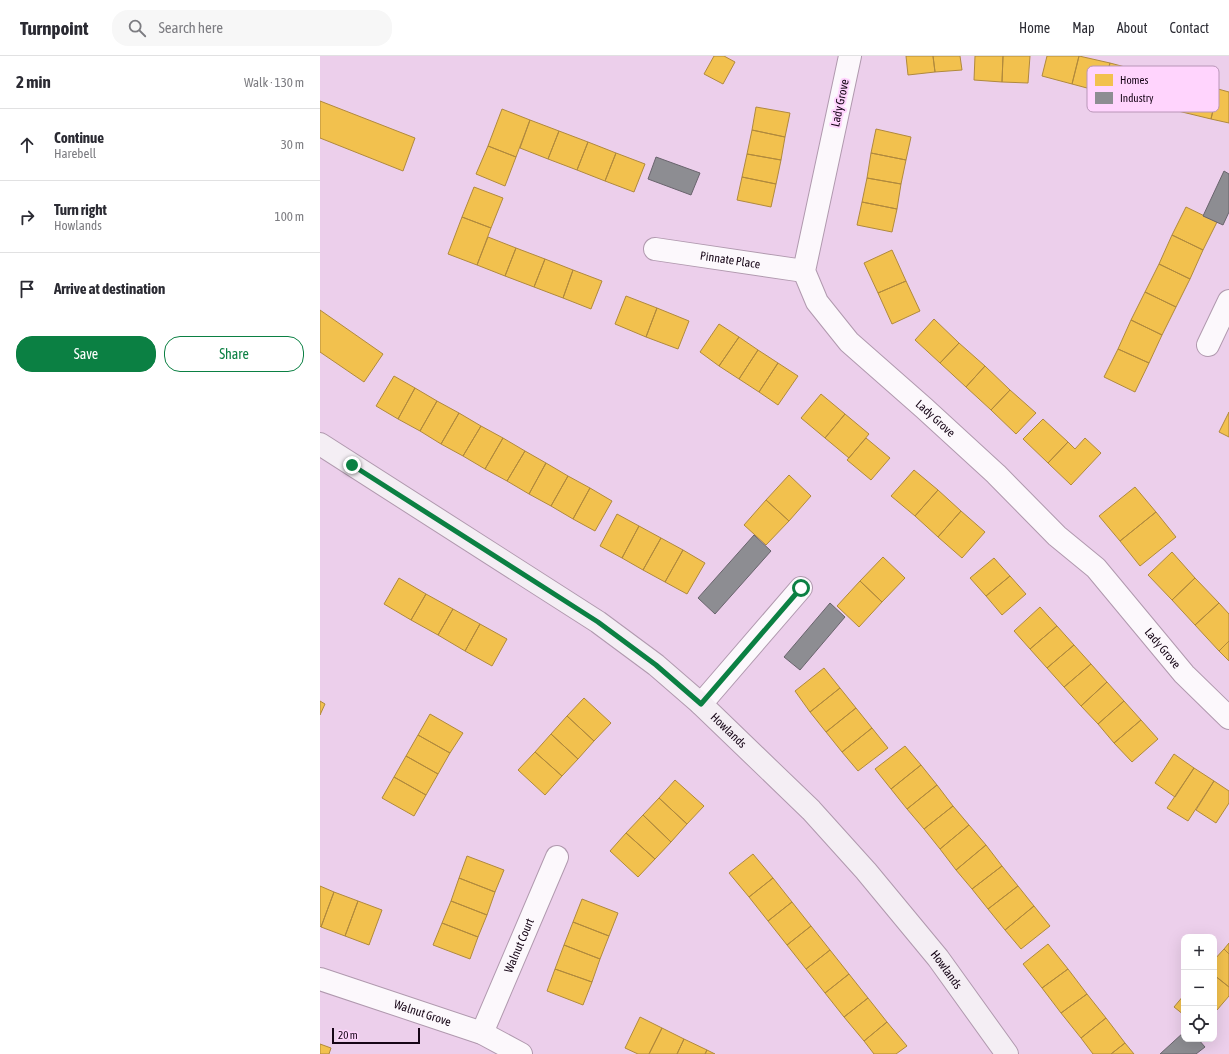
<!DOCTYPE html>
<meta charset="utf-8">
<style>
:root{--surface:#fff;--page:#f7f7f7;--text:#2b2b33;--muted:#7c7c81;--line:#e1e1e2;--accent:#0b8043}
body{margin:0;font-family:"Asap Condensed",sans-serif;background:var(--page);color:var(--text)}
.controls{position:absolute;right:12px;bottom:12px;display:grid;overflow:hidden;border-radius:8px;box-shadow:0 4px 16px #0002}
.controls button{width:36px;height:36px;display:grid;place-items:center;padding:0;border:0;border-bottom:1px solid var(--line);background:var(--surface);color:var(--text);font:20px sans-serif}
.scale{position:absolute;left:12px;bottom:10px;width:88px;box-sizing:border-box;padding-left:4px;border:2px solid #160516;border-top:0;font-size:11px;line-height:14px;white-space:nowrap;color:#160516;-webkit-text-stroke:3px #ffd4fd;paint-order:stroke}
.stop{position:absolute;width:12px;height:12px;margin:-9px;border:3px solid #0b8043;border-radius:50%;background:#fff}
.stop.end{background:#0b8043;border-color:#fff;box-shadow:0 1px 4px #0008}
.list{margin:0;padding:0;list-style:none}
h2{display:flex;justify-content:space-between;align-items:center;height:52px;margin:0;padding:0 16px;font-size:17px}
h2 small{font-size:13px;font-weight:400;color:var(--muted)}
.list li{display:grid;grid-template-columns:26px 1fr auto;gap:12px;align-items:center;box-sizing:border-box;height:72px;padding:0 16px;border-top:1px solid var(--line)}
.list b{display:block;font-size:15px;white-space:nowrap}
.list p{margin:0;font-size:13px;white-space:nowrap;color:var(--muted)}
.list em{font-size:13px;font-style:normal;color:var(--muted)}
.actions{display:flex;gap:8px;padding:12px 16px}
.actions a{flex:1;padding:9px 0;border:1px solid var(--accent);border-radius:16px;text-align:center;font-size:14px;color:var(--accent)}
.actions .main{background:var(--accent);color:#fff}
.icon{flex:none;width:22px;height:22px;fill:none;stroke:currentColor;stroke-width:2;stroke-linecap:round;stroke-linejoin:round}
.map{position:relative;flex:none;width:909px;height:998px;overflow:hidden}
header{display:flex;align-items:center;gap:24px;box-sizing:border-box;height:56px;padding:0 20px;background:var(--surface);border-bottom:1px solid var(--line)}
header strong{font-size:19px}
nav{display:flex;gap:22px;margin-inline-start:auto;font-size:14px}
.search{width:280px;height:36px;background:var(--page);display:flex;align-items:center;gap:10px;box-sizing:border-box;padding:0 14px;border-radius:16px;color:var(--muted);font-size:15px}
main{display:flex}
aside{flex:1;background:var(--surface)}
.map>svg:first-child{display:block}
</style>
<header>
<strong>Turnpoint</strong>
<div class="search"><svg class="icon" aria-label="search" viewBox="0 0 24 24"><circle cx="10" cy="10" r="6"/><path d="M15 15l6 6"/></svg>Search here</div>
<nav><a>Home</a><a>Map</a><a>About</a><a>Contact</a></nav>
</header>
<main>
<aside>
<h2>2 min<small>Walk · 130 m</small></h2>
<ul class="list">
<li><svg class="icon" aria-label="ahead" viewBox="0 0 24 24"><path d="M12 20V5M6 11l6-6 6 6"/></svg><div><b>Continue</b><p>Harebell</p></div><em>30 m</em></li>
<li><svg class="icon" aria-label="right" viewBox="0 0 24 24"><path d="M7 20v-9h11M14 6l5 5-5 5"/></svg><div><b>Turn right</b><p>Howlands</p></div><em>100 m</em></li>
<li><svg class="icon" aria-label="arrive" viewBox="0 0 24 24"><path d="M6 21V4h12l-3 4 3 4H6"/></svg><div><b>Arrive at destination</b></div></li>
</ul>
<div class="actions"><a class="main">Save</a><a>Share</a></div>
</aside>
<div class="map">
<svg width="909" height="998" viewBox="0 0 909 998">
<rect width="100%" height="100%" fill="#eccfeb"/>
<!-- homes -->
<path fill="#f2c14e" stroke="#b0893d" d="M394 0H404L415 6 403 28 384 18Z
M586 0H613L615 16 588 19Z
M613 0H640L642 14 615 16Z
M655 0H683L682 26 654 24Z
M683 0H710L708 27 682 26Z
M727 0H759L752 28 722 20Z
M759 0 790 7 782 36 752 28Z
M790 7 820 15 813 44 782 36Z
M865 25 898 33 891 63 858 55Z
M898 33 909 36V67L891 63Z
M0 45 95 82 83 115 0 82Z
M436 51 470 57 465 81 432 74Z
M182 53 210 64 196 101 168 90Z
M210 64 239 75 228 103 200 92Z
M556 73 591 81 586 104 551 97Z
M432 74 465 81 461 104 427 98Z
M239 75 268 86 257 114 228 103Z
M268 86 296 97 285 125 257 114Z
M168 90 196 101 185 130 156 118Z
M296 97 325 108 314 136 285 125Z
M551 97 586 104 581 128 547 122Z
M427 98 461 104 456 128 422 121Z
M422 121 456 128 451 151 417 144Z
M547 122 581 128 577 153 542 146Z
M154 131 183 142 171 172 142 161Z
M542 146 577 153 572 176 537 169Z
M866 151 897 166 883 194 852 179Z
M142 161 171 172 157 209 128 198Z
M852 179 883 194 870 223 839 208Z
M168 181 196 192 185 220 157 209Z
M196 192 225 203 214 231 185 220Z
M572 194 586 225 558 237 544 207Z
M225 203 253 214 243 242 214 231Z
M839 208 870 223 856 251 825 236Z
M253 214 282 225 271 253 243 242Z
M586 225 600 255 572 268 558 237Z
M825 236 856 251 842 279 811 264Z
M306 240 337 252 326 281 295 268Z
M337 252 369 265 358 293 326 281Z
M0 254 63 298 44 326 0 296Z
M614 263 639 287 620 307 595 284Z
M811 264 842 279 829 307 798 293Z
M399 268 419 281 399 310 380 296Z
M419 281 438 294 419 323 399 310Z
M639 287 665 310 646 331 620 307Z
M798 293 829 307 815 336 784 321Z
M438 294 458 307 439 336 419 323Z
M458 307 478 320 458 349 439 336Z
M665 310 690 334 671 354 646 331Z
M74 320 95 332 78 363 56 350Z
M95 332 117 345 100 375 78 363Z
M690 334 716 357 696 378 671 354Z
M501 338 525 358 505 382 481 362Z
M117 345 139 357 121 388 100 375Z
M909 356V381L899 376Z
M139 357 161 370 143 400 121 388Z
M525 358 549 378 529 402 505 382Z
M723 363 748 386 728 407 703 383Z
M161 370 183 382 165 413 143 400Z
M183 382 205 395 187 425 165 413Z
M546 382 570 402 551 424 527 404Z
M765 382 781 397 751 429 728 407 748 386 755 393Z
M205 395 226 407 209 438 187 425Z
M226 407 248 420 231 450 209 438Z
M594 414 618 434 595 460 571 440Z
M469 419 491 440 469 465 446 444Z
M248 420 270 432 253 463 231 450Z
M815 431 836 456 800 485 779 460Z
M270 432 292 445 275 475 253 463Z
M618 434 641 455 618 481 595 460Z
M446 444 469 465 446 489 424 469Z
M641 455 665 476 642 502 618 481Z
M836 456 856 481 820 510 800 485Z
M297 458 319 470 302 502 280 490Z
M319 470 341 482 323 514 302 502Z
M341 482 363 494 345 526 323 514Z
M363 494 385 507 367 538 345 526Z
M852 496 875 522 852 544 828 519Z
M563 501 585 522 562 546 540 525Z
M674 502 690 520 666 540 650 522Z
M690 520 706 538 682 559 666 540Z
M79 522 106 538 91 564 64 548Z
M875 522 899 547 875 569 852 544Z
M540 525 562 546 539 571 517 550Z
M106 538 133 553 118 579 91 564Z
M899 547 909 558V585L899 595 875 569Z
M720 551 737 570 710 593 694 575Z
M133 553 160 568 145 595 118 579Z
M160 568 187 583 172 610 145 595Z
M737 570 754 589 727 612 710 593Z
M909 585V605L899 595Z
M754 589 771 608 744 631 727 612Z
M771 608 787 626 761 650 744 631Z
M504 612 520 632 490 656 475 635Z
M787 626 804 645 778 668 761 650Z
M520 632 536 652 506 676 490 656Z
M264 642 291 667 274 685 247 660Z
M0 645 5 648 0 659Z
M804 645 821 664 794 687 778 668Z
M536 652 552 672 522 696 506 676Z
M110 658 143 677 130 697 98 679Z
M247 660 274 685 258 703 231 678Z
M821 664 838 683 812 706 794 687Z
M552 672 568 692 538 715 522 696Z
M231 678 258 703 242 720 215 696Z
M98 679 130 697 118 718 86 700Z
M585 690 601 709 571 733 555 713Z
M215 696 242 720 225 739 198 714Z
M854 698 874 712 855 741 835 727Z
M86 700 118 718 106 739 74 721Z
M601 709 617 729 587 753 571 733Z
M874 712 894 725 868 765 847 752Z
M74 721 106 739 94 760 62 742Z
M355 724 384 750 367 768 339 742Z
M894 725 909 735V747L896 767 876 754Z
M617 729 633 750 604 773 587 753Z
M339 742 367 768 351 786 323 759Z
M633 750 649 769 620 793 604 773Z
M323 759 351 786 335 803 306 777Z
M649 769 666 789 636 814 620 793Z
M306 777 335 803 318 821 290 795Z
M666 789 682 810 652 833 636 814Z
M433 798 453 822 429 841 409 817Z
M147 800 184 814 175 836 139 822Z
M682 810 698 830 668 853 652 833Z
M139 822 175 836 167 859 131 845Z
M453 822 472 846 448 865 429 841Z
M0 830 14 836 1 871 0 870Z
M698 830 714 850 685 874 668 853Z
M14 836 38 845 25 880 1 871Z
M262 843 298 857 289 880 253 866Z
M38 845 62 854 49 889 25 880Z
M131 845 167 859 158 881 122 867Z
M472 846 491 870 467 889 448 865Z
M714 850 730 870 701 893 685 874Z
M253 866 289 880 280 903 244 889Z
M122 867 158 881 150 903 113 889Z
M491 870 510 894 486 913 467 889Z
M909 887V898L904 893Z
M728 888 748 913 722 932 703 908Z
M244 889 280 903 272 926 235 913Z
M904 893 909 898V931L894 919V904Z
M510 894 529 918 505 937 486 913Z
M235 913 272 926 263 949 227 935Z
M748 913 767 938 741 957 722 932Z
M529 918 548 942 524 961 505 937Z
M894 919 909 931V940L897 954 894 952Z
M767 938 786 962 761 982 741 957Z
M864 939V959L854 951Z
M548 942 567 966 544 985 524 961Z
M320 961 342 972 329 998H318L305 992Z
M786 962 805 987 791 998H773L761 982Z
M567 966 587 990 576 998H554L544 985Z
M342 972 364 983 357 998H329Z
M364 983 387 994 385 998H357Z
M805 987 814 998H791Z
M0 988 11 992 9 998H0Z
M387 994 395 998H385Z"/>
<!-- industry -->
<path fill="#8d8d92" stroke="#69646d" d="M336 101 380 117 371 139 328 123Z
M904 115 909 118V156L903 169 883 160Z
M434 479 451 495 395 558 378 542Z
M510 547 525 561 480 614 464 601Z
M864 976V983H878L885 991 876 998H840Z"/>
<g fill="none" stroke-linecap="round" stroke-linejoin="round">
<!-- street casing -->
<g stroke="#b099ae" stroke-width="24">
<g id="street">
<path id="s1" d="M530 0 484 215 497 246 529 286 604 352 676 418 737 480 776 512 864 618 909 662"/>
<path id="s2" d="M335 193 484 215"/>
<path d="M888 289 909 245"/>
<path d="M381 648 481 532"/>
<path id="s3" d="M0 923 162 977 201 998"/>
<path id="s4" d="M162 977 237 801"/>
</g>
</g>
<!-- secondary casing -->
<g stroke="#b099ae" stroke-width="24">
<g id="secondary">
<path id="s5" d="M0 388 278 566 336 609 381 648 491 754 546 815 618 902 687 998"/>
</g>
</g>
<!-- street -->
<use href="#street" stroke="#fcf8fc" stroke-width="22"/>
<!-- secondary -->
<use href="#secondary" stroke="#f4eef4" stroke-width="22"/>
</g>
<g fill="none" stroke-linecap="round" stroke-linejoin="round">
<!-- route -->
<path stroke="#0b8043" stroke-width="5" d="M32 409 278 566 336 609 381 648 481 532"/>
</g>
<g text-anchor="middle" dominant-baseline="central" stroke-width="4" stroke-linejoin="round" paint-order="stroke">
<!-- street labels -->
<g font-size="12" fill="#160516" stroke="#ffd4fd">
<text transform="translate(520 47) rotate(-78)">Lady Grove</text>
<text stroke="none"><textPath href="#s2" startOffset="76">Pinnate Place</textPath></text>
<text stroke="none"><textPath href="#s1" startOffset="420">Lady Grove</textPath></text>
<text stroke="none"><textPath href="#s1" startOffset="744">Lady Grove</textPath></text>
<text stroke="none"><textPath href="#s5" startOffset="500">Howlands</textPath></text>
<text stroke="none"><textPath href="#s4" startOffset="95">Walnut Court</textPath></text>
<text stroke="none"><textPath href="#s5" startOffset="824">Howlands</textPath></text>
<text stroke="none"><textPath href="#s3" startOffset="108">Walnut Grove</textPath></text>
</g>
</g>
<!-- legend -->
<rect x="767" y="10" width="132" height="46" rx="6" fill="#ffd4fd" stroke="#b996b8" stroke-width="1"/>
<rect x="775" y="18" width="18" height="12" fill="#f2c14e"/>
<rect x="775" y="36" width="18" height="12" fill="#8d8d92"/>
<g font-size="11" fill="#160516">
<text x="800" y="28">Homes</text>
<text x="800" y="46">Industry</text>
</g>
</svg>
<div class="controls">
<button>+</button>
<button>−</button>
<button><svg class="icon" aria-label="locate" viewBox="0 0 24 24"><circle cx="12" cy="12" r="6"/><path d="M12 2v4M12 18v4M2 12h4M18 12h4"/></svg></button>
</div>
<div class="scale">20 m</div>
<div class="stop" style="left:481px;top:532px"></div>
<div class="stop end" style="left:32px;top:409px"></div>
</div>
</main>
